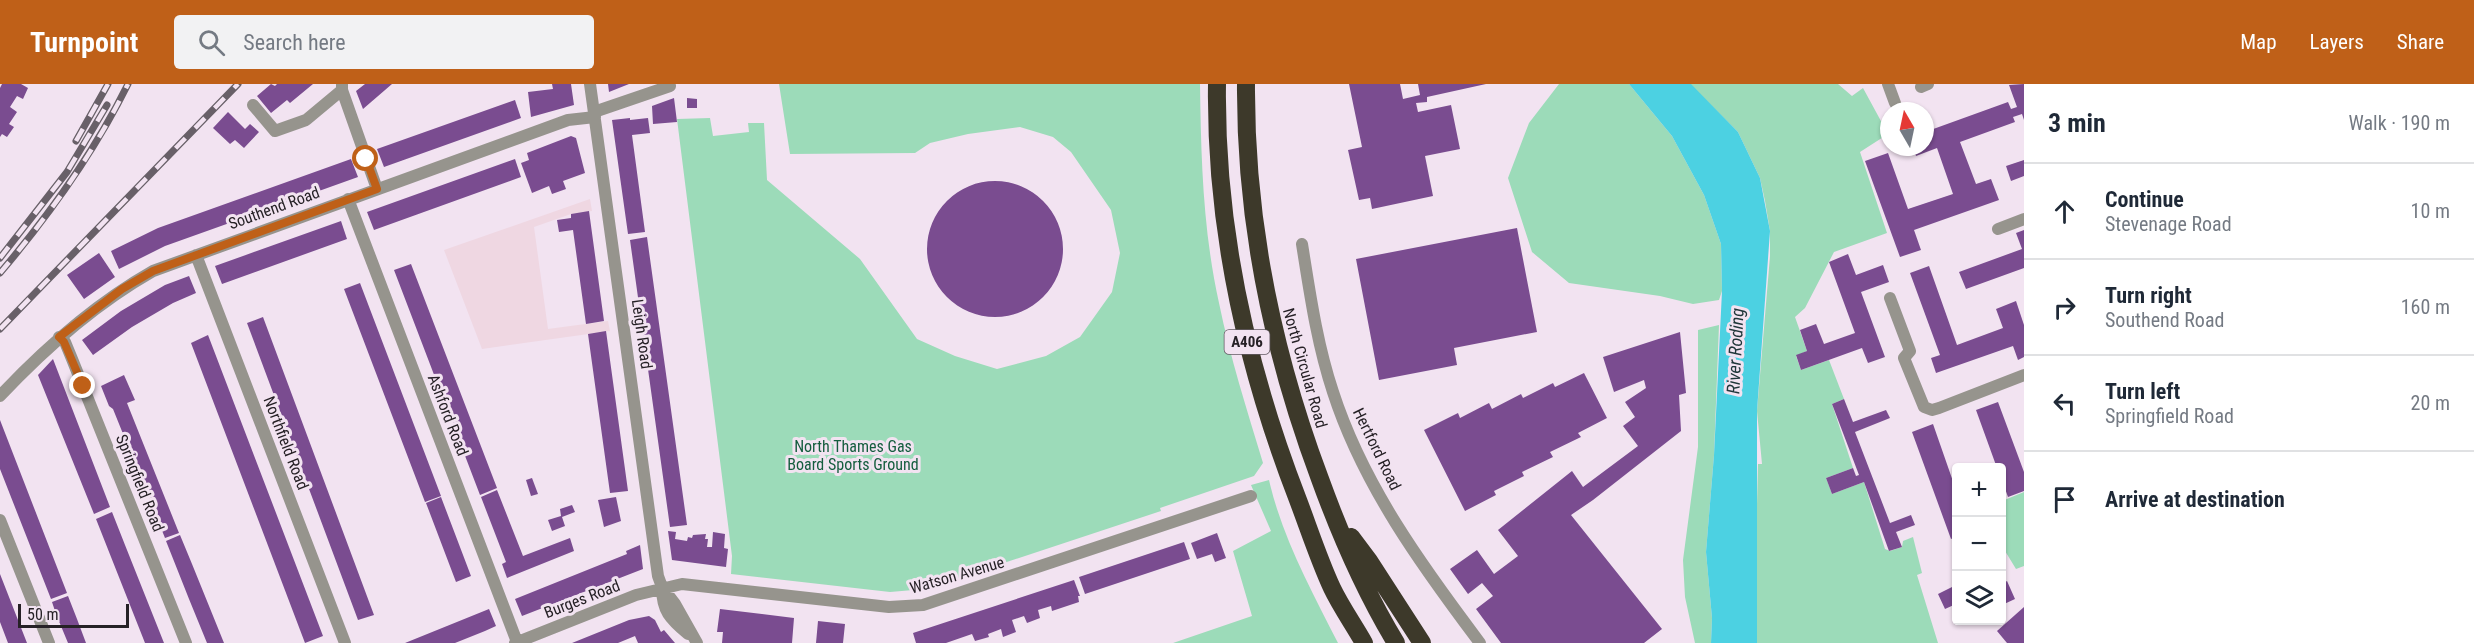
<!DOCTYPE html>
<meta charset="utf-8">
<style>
:root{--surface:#fff;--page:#f2f2f3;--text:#1f2937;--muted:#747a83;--line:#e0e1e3;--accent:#bf6018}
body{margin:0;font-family:"Roboto Condensed",sans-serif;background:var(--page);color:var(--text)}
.controls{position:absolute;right:18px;bottom:18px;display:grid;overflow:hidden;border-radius:6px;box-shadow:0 2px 4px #0004}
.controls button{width:54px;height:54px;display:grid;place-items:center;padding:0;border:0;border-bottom:2px solid var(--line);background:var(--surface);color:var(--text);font:30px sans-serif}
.compass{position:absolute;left:1880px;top:18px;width:54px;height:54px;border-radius:50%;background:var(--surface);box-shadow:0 2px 4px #0004;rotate:351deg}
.scale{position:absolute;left:18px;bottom:15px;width:111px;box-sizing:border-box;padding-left:6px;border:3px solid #262126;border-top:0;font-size:16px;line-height:21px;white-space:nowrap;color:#262126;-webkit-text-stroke:4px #f2e3f1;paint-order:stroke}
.stop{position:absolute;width:18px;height:18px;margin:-14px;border:4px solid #bf6018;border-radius:50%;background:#fff}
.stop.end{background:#bf6018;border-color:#fff;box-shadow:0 2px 6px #0008}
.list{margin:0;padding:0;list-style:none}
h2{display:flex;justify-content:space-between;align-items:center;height:78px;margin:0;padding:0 24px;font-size:26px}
h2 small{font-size:20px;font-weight:400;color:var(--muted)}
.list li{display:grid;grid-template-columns:39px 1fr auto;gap:18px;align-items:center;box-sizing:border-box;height:96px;padding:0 24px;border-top:2px solid var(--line)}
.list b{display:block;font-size:22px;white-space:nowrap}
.list p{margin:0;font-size:20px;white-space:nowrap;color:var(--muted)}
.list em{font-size:20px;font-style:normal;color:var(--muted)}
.icon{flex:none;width:33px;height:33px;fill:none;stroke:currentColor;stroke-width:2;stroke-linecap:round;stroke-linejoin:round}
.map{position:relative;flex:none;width:2024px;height:559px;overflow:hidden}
header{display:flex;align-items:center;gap:36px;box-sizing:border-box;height:84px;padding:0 30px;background:var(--accent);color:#fff}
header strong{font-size:28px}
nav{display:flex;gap:33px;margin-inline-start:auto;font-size:21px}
.search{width:420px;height:54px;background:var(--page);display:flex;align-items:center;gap:15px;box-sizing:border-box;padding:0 21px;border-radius:6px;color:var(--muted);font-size:22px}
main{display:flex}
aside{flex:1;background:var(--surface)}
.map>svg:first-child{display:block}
</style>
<header>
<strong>Turnpoint</strong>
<div class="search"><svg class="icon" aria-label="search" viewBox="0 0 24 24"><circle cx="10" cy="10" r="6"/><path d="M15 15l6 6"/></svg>Search here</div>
<nav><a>Map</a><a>Layers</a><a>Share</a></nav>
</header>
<main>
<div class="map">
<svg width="2024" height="559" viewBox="0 0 2024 559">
<rect width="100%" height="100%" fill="#f2e3f1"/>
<!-- commercial -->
<path fill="#efd7e2" d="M590 115 592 127 571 130 534 143 548 245 608 237 610 247 482 265 444 166Z"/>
<!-- green -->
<path fill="#9cdbb9" d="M779 0H1200C1201 74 1203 147 1219 219 1230 273 1247 326 1263 379L1254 392 1160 424 1161 427 925 505 890 508 731 490 732 472 677 35 710 34 713 52 749 48 748 39H764L767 96 860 175 917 255 955 272 997 285 1046 272 1080 253 1112 208 1120 169 1111 126 1071 68 1053 53 1020 43 968 50 930 59 915 69 790 70Z
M1559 0H1629L1672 52 1704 111 1721 160 1722 207 1719 216 1693 220 1660 212 1569 199 1532 168 1508 94 1529 39Z
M1690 0H1838L1852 12 1863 4 1888 50 1860 68 1887 149 1834 168 1805 224 1795 233 1807 267 1796 272 1801 286 1829 276 1844 315 1832 320 1853 384 1826 394 1832 410 1864 398 1885 465 1890 467 1902 463 1903 457 1913 453 1922 489 1917 491 1938 559H1757L1756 460 1758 380H1762L1757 327 1770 172V147L1765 117 1760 94 1738 48Z
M1719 241 1714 371 1706 468 1712 534 1711 559H1695L1685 513 1683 476 1698 363V246Z
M1269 396C1282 453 1311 506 1338 559H1173L1252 532 1233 467 1271 447 1251 401Z
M2024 408V482L2016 485 2002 462V417Z"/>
<!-- water -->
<path fill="#4cd1e2" d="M1629 0H1691L1738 48 1760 94 1770 147 1757 327V559H1711L1712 534 1706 468 1714 371 1722 207 1721 160 1704 111 1672 52Z"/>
<!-- building -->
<path fill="#7a4c90" d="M2 0H21L28 4 23 15 17 12 10 23 17 28 9 40 14 43 7 53 2 50 0 53V4Z
M271 0 275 2 277 0H313L290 19 287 16 271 29 257 12Z
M365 0H392L363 25 356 7Z
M552 0H571L574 21 531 33 528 8 553 5Z
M608 0H629L609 8Z
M1349 0H1400L1403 15 1420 11 1418 0H1486L1427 13V18L1416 19 1418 28 1451 21 1460 65 1425 72 1433 112 1372 125 1370 114 1359 116 1348 66 1362 63Z
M2024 0V36L2022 30 2013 33 2015 38 1960 58 1976 100 1991 95 1999 116 1914 146 1921 166 1900 173 1865 77 1888 69 1908 125 1953 110 1937 64 1916 72 1913 63H1925V48L2008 18 2011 25 2017 23 2009 1Z
M674 14 677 38 653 40 652 22Z
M687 14 697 15V24H687Z
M515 16 521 34 384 83 377 65Z
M228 28 245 45 250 40 259 48 244 64 235 56 230 60 213 44Z
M630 34V36L648 34 650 49 632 51 645 148 628 150 612 36Z
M571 52 576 54 585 89 563 97 566 105 552 110 549 102 532 109 521 79 529 76 527 69Z
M351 75 358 93 165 162 119 185 111 167 158 144Z
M515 75 521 93 374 146 367 128Z
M2024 76V92L2011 97 2006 82Z
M927 165a68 68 0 1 1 136 0a68 68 0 1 1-136 0Z
M589 127 604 237 586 240 573 146 559 148 557 136 571 134V130Z
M341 137 347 155 222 200 215 182Z
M1517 144 1537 248 1454 264 1457 281 1379 296 1356 175Z
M2024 146V184L1966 205 1959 188 2022 165 2016 149Z
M647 153 687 441 670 443 630 156Z
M99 169 115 193 84 215 67 191Z
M1848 170 1856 191 1883 181 1889 198 1861 208 1885 273 1868 279 1862 264 1801 286 1796 271 1807 267 1800 246 1816 240 1824 260 1855 249 1829 178Z
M411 180 497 404 480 411 394 186Z
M1929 182 1957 261 2003 244 1996 225 2016 217 2024 241V273L2018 276 2013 262 1936 289 1931 274 1940 271 1910 189Z
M189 192 196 209 173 219 132 243 93 271 82 256 121 227 165 201Z
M360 199 441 412 425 418 344 205Z
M263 233 374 531 358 536 247 239Z
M606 247 628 407 610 409 588 250Z
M1680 248 1686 309 1679 311 1681 347 1593 416 1571 431 1662 545 1644 559H1501L1476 525 1493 512 1482 499 1468 510 1450 485 1477 466 1494 490 1518 472 1498 446 1572 387 1583 403 1638 362 1623 342 1635 333 1625 318 1646 304 1644 296 1614 308 1603 273Z
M208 251 323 552 305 559 191 259Z
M53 275 110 423 94 430 38 291Z
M1584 289 1607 334 1578 349 1581 353 1550 368 1553 373 1522 388 1524 392 1494 407 1496 411 1465 427 1424 346 1458 329 1460 334 1489 319 1492 325 1521 310 1523 314 1553 299 1555 303Z
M124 291 135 316 127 319 179 449 165 454 113 325 109 322 101 302Z
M1844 315 1853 338 1886 326 1890 334 1855 348 1890 439 1911 431 1915 441 1896 448 1902 463 1889 467 1864 398 1832 410 1826 394 1853 384 1856 392 1859 391 1832 320Z
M1998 318 2024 388V407L2008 413 2002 396V384H1997L1976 326Z
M0 336 67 509 51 515 0 385Z
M1933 340 1956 406V453L1951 455 1912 348Z
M532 394 538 410 531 412 526 396Z
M497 406 523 472 570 454 574 467 507 494 502 480 506 478 481 413Z
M441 413 471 492 456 498 426 419Z
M616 413 621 437 604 443 598 416Z
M572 421 575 428 562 433 565 442 552 447 548 436 561 432 560 425Z
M112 428 125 461 164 559H145L96 435Z
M668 447 676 448 675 455 687 457 688 453 692 454 693 451 706 450 705 455H708L707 463H712L713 448 725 450 724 464 728 465 726 483 672 476Z
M1217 449 1226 474 1215 478 1212 470 1197 475 1191 459Z
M180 451 192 480 224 559H207L189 515 166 457Z
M1184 458 1190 475 1085 510 1079 493Z
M640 461 643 485 522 532 515 515 627 470 626 467Z
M0 490 27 559H8L0 538Z
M1074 496 1080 512H1078L1079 518 1052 527 1051 522 1038 526 1040 534 1027 539 1024 532 1012 536 1016 548 1003 553 1001 545 988 550 989 553 975 557 972 550 946 559H916L913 549Z
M2007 497 2015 515 2002 521V500Z
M1956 501V520L1945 525 1938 510Z
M68 512 77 535 86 559H68L56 530 52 518Z
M2024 523V559H2007L1997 547Z
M489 525 496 542 485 547 455 559H405Z
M720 525 794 534 792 559H722L723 548H717Z
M649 532 655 536 661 548 664 546 675 559H638L635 552 618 559H572L629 536Z
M818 537 845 540 843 559H816Z"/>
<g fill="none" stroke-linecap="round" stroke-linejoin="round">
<!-- street -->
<path stroke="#96948d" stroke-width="12" d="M342 0V6L377 105
M590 0 658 492 662 503 675 520 697 559
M1888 0 1895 19
M1921 3 1928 0
M253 21 275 47 306 36 342 6
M594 28 670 2
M348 115 517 558
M1998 145 2024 135
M1302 160C1310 210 1317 260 1333 308 1363 401 1422 482 1480 559
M196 171 345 559
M1890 214 1910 267 1904 274 1924 323 1932 326 1939 324 2024 291
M59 253 65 258 72 275 186 559
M0 312C46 263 95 220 153 187L568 36 595 33
M0 436 49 559
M662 503C662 527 670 535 688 550
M515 559 636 511 682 500 889 523 923 521 1251 412"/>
<!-- highway -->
<path stroke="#3d392a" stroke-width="18" d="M1217 0C1215 143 1246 282 1298 416 1309 445 1319 476 1332 504 1341 523 1354 541 1364 559
M1246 0C1245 136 1272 267 1320 395 1341 453 1364 506 1396 559
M1351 453 1369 477 1422 559"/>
<!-- rail casing -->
<g stroke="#686068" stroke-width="7">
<path id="rail" d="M76 57 108 0
M0 174 67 88 107 21
M0 189C50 130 94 69 128 0
M0 245 238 0"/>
</g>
<!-- rail -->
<use href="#rail" stroke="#f2e3f1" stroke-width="4.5" stroke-dasharray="14" stroke-linecap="butt"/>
</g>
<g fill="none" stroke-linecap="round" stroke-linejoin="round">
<!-- route -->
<path stroke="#bf6018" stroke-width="8" d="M83 302 64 258 59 253 122 205 153 187 377 105 366 75"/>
</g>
<g text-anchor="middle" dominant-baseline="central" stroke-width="6" stroke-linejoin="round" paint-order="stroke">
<!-- shield labels -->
<rect fill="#f2e3f1" stroke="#635b63" stroke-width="1.5" x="1224.5" y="246" width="45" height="24" rx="4.5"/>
<g font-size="15" font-weight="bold" fill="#262126">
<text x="1247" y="258">A406</text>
</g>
<!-- street labels -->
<g font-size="16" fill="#262126" stroke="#f2e3f1">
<text transform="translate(274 124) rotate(-20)">Southend Road</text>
<text transform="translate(642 250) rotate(82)">Leigh Road</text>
<text transform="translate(1305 284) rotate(74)">North Circular Road</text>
<text transform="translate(448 331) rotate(69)">Ashford Road</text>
<text transform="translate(286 359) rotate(69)">Northfield Road</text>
<text transform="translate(1377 365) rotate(64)">Hertford Road</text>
<text transform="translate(140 399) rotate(68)">Springfield Road</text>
<text transform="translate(957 491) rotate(-16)">Watson Avenue</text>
<text transform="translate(582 515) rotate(-21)">Burges Road</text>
</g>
<!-- park labels -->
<g font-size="16" fill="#145d3e" stroke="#f2e3f1">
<text x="853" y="362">North Thames Gas<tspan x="853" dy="18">Board Sports Ground</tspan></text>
</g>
<!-- water labels -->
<g font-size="18" font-style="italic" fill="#20373a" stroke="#f2e3f1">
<text transform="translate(1735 267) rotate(-87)">River Roding</text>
</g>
</g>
</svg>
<div class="controls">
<button>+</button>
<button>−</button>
<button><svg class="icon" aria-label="layers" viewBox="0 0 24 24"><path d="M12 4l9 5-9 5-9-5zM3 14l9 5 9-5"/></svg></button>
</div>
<svg class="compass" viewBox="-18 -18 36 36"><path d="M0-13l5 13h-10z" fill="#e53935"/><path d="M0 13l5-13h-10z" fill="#747a83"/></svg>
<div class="scale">50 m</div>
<div class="stop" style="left:366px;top:75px"></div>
<div class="stop end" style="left:83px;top:302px"></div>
</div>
<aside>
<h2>3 min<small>Walk · 190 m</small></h2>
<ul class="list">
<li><svg class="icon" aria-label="ahead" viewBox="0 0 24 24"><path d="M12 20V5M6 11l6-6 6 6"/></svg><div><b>Continue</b><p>Stevenage Road</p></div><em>10 m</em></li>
<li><svg class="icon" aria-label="right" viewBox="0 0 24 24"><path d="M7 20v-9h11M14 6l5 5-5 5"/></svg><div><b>Turn right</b><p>Southend Road</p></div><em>160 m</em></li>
<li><svg class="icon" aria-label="left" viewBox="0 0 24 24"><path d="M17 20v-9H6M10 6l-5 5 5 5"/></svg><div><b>Turn left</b><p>Springfield Road</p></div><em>20 m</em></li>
<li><svg class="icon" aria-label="arrive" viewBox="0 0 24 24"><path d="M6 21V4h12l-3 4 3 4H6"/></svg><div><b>Arrive at destination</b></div></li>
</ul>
</aside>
</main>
